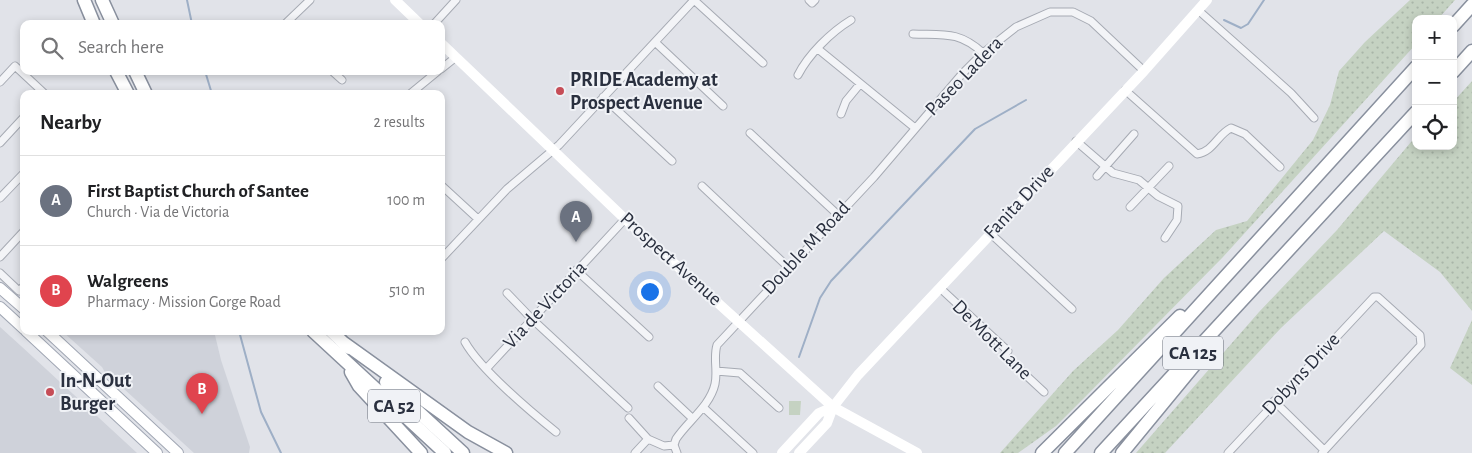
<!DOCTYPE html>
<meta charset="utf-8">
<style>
:root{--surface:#fff;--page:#f2f2f2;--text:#202124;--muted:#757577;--line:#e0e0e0;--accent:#2563eb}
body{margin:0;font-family:"Alegreya Sans",sans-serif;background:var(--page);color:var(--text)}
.controls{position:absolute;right:15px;top:15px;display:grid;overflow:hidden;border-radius:10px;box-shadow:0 2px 8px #0003}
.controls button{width:45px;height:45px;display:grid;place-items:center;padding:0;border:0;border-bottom:1px solid var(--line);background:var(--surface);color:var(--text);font:25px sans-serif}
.you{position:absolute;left:649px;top:291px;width:18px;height:18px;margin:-12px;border:4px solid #fff;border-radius:50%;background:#1a73e8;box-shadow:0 0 0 8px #1a73e833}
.badge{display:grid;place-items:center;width:32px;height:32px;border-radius:50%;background:var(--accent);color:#fff;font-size:16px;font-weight:700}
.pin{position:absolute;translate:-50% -41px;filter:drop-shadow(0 1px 2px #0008)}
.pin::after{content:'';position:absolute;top:26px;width:18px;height:15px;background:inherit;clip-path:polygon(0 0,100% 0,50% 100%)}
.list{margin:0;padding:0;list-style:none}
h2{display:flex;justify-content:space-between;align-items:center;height:65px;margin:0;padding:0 20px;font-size:21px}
h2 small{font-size:16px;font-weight:400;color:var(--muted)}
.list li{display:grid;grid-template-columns:32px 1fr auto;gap:15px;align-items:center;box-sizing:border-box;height:90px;padding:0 20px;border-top:1px solid var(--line)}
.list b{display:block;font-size:19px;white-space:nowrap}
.list p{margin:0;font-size:16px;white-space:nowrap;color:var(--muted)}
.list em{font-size:16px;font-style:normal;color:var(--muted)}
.icon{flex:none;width:28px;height:28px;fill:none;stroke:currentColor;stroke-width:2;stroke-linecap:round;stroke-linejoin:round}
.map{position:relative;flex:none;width:1472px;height:453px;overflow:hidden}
.search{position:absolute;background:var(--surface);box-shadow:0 2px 8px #0003;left:20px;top:20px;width:425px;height:55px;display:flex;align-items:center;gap:12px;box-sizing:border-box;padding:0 18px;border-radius:10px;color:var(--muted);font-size:19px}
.panel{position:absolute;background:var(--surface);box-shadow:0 2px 8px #0003;left:20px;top:90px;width:425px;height:245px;border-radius:10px}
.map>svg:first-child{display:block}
</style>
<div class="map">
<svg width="1472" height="453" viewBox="0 0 1472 453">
<defs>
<pattern id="grass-dots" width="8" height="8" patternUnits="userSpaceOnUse" patternTransform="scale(1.25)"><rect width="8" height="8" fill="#c5d2c2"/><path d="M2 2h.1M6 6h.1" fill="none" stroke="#a9b5a8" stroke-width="1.8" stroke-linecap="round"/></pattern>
</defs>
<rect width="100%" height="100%" fill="#e1e3e9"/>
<!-- built -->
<path fill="#cfd2da" d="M0 327 21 346 137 453H0Z
M62 331H214L221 360 250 447 249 453H194L123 388 119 387 108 378 102 367Z"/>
<!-- grass -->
<path fill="url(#grass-dots)" d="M1410 0H1455L1438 19H1416V44L1223 257 1086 396 1056 426 1018 453H1000L1073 371 1118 330 1164 278 1216 230 1247 221 1313 140 1330 105 1339 71 1365 42Z
M1472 81V311L1440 272 1384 231 1281 328 1165 453H1136L1259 312 1337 230 1416 136V146H1453V102Z
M1472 320V385L1450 368Z"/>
<!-- pitch -->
<path fill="#c5d2c2" d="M789 401H801L800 415H789Z"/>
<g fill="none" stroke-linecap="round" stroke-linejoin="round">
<!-- stream -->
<path stroke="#9eafc6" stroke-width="2" d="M187 0 192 24
M1224 20 1241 28 1248 24 1264 0
M205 71 212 94
M239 331 261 412 281 453
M799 357 820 298 831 281 975 129 1026 100"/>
<!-- street casing -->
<g stroke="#a6aab3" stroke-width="9">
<path id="street" d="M694 0 763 63
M809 0 812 3 815 0
M1198 10 1291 93 1314 118
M285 24 310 0
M434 24 456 0
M913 34C944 35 959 31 983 53
M655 42 723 106
M818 49 915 128
M441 69 456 57
M332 71 342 80
M798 75C808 55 831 32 851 20
M0 82 15 66 45 94
M1125 90 1197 154C1213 152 1218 134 1231 128L1245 134 1280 167
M410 94 438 71
M603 97 672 161
M841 114 846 101 860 84
M750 133 837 214
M1076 141 1113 173 1139 180 1158 196 1178 206 1177 220 1165 238
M0 143 24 117
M1097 176 1134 134
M441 185 478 219
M702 186 788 267
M0 198 24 173
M1130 207 1169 166
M990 233 1072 309
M0 257 24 231
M441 259 507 189 559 145 694 0
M576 270 649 337
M0 273 19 291 24 286
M940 288 1008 351 1004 355 1044 392
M507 293 532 319 628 408
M465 342C480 369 531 412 556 432
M486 369 625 219
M716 371 740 373 779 408
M658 386 692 418
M1274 401 1324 450
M703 407 753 453
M629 418 648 439
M635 453 648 439 664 446 674 445
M677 453 674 445 676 439C688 421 710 406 715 384 718 370 713 358 717 345L874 177 962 74 983 53 1016 27 1050 12H1073L1091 21 1144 71
M1228 453 1374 297H1378L1420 335 1421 345 1322 453"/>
</g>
<!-- primary casing -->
<g stroke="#a1a7b4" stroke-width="12">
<path id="primary" d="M0 288 24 309
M0 307 24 329
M26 331 157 453
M47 331 178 453"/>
</g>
<!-- highway casing -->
<g stroke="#89909e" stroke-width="15">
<path id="highway" d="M84 0 94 24
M102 0 113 24
M1453 26 1472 5
M116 71 128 94
M135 71 146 94
M1453 72 1472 51
M313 331 445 453
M331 331 349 348
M344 343 468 432 506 453
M351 372 359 386 421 453
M386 382 463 453
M1042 453 1180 316
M1065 453 1416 67
M1101 453 1416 112
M1122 453 1206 351"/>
</g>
<!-- street -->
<use href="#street" stroke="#f3f4f7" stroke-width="7"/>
<!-- secondary -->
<path stroke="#fff" stroke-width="10" d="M395 0 420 24
M441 43 625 219 833 407 917 453
M782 453 819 413 833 407
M799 453 827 423 833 407 858 375 1144 71 1207 0"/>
<!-- primary -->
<use href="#primary" stroke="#fff" stroke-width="10"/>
<!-- highway -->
<use href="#highway" stroke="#fff" stroke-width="12"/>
</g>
<!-- markers -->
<g fill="#c64d57" stroke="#f0f2f6" stroke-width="2">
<circle cx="560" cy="91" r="5"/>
<circle cx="50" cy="392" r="5"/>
</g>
<g text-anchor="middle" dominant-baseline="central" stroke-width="4" stroke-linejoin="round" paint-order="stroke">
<!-- shield labels -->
<g fill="#f0f2f6" stroke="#656a76" stroke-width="1">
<rect x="1163" y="336.5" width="60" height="33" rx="4"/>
<rect x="368" y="389.5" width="52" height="33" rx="4"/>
</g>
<g font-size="19" font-weight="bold" fill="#2a303f">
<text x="1193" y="353">CA 125</text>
<text x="394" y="406">CA 52</text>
</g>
<!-- street labels -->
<g font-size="20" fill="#2a303f" stroke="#f0f2f6">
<text transform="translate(964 76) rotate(-46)">Paseo Ladera</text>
<text transform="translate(1019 202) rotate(-47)">Fanita Drive</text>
<text transform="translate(806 248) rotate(-47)">Double M Road</text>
<text transform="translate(671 259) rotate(42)">Prospect Avenue</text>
<text transform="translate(545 305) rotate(-47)">Via de Victoria</text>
<text transform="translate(992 340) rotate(45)">De Mott Lane</text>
<text transform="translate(1301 374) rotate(-47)">Dobyns Drive</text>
</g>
<!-- poi labels -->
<g font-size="20" font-weight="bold" fill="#2a303f" stroke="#f0f2f6" text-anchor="start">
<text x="570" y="80">PRIDE Academy at<tspan x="570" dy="23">Prospect Avenue</tspan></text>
<text x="60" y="381">In-N-Out<tspan x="60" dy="23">Burger</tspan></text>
</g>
</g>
</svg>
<div class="controls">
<button>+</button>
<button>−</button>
<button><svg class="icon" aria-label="locate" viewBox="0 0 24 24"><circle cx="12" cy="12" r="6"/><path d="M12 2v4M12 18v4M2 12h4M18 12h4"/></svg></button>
</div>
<div class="you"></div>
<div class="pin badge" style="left:576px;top:242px;background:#6b7280">A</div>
<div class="pin badge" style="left:202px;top:414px;background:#e0444e">B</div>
<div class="search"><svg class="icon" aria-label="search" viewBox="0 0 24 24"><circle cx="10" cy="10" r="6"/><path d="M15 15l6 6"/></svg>Search here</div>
<section class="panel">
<h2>Nearby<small>2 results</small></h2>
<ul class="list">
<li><span class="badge" style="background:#6b7280">A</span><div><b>First Baptist Church of Santee</b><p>Church · Via de Victoria</p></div><em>100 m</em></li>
<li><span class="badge" style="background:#e0444e">B</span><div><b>Walgreens</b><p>Pharmacy · Mission Gorge Road</p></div><em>510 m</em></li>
</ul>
</section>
</div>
